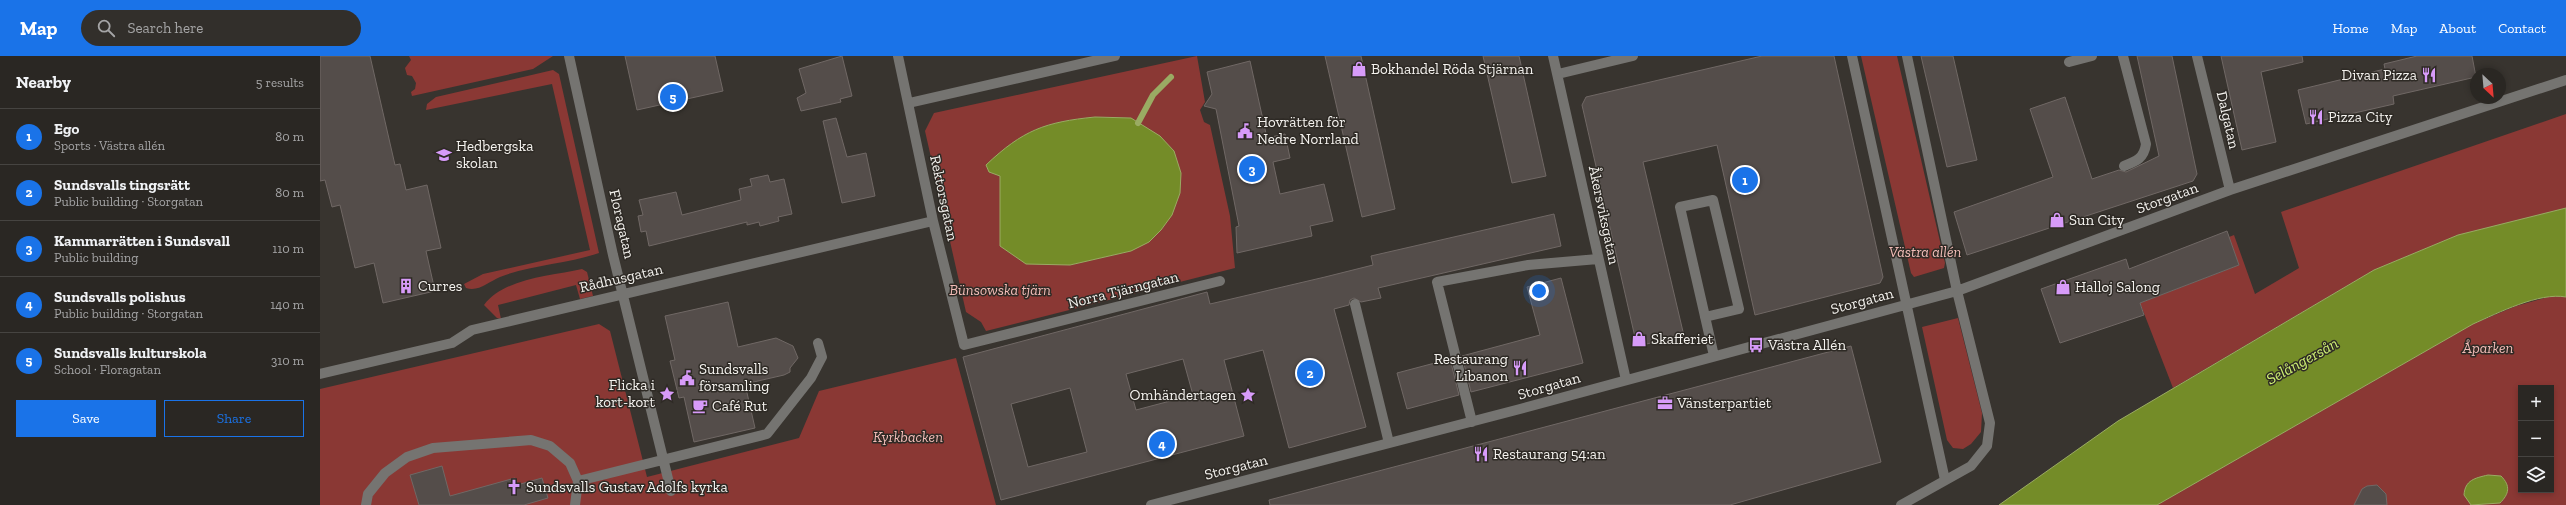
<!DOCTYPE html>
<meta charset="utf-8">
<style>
:root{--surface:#2a2723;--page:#322f2b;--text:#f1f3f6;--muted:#a5a5a6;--line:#464441;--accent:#1a73e8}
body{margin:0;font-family:"Zilla Slab",serif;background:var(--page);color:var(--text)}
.controls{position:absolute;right:12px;bottom:12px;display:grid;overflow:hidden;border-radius:0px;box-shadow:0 2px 6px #0003}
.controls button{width:36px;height:36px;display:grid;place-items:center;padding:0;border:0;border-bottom:1px solid var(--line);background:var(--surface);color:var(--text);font:20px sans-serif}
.compass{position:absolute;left:2150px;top:12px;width:36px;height:36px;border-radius:50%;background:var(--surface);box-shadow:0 2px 6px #0003;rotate:154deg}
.you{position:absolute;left:1219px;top:235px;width:14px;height:14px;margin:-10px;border:3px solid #fff;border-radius:50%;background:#1a73e8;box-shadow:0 0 0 6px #1a73e833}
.badge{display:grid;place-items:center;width:26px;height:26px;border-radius:50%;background:var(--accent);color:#fff;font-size:13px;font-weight:700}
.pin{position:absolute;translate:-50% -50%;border:2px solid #fff;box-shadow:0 1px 4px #0006}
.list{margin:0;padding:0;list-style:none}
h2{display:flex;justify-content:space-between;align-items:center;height:52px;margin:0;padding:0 16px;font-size:17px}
h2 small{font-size:13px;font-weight:400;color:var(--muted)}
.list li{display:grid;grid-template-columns:26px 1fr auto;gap:12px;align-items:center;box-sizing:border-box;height:56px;padding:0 16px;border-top:1px solid var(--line)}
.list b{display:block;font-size:15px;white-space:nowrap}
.list p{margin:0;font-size:13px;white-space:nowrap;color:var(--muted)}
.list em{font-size:13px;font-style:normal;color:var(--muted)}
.actions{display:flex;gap:8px;padding:12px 16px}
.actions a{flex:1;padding:9px 0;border:1px solid var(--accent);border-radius:0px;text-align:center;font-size:14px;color:var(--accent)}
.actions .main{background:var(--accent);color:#fff}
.icon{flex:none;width:22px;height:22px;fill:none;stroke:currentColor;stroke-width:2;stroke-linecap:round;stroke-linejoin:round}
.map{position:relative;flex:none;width:2246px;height:449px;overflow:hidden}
header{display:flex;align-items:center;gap:24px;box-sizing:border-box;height:56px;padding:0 20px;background:var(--accent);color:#fff}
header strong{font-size:19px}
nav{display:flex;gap:22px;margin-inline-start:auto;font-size:14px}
.search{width:280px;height:36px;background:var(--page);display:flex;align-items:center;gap:10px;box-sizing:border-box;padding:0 14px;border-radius:22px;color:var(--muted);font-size:15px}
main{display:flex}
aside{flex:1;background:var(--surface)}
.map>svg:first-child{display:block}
</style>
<header>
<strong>Map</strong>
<div class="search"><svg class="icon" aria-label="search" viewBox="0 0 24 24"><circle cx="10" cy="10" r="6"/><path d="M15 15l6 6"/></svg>Search here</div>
<nav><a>Home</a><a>Map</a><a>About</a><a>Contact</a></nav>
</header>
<main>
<aside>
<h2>Nearby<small>5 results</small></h2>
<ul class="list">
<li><span class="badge">1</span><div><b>Ego</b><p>Sports · Västra allén</p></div><em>80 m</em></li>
<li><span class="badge">2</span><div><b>Sundsvalls tingsrätt</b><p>Public building · Storgatan</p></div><em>80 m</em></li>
<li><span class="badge">3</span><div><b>Kammarrätten i Sundsvall</b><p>Public building</p></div><em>110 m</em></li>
<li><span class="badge">4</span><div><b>Sundsvalls polishus</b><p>Public building · Storgatan</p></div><em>140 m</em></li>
<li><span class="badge">5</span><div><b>Sundsvalls kulturskola</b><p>School · Floragatan</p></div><em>310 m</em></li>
</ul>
<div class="actions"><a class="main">Save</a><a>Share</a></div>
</aside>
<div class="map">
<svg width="2246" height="449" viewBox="0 0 2246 449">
<rect width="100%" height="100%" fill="#38342f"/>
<!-- green -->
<path fill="#8a3834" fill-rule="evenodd" d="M89 0H233L213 13 92 40 91 36 95 33 96 27 92 20 87 19 85 12 91 4Z
M877 0 885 46 880 54 884 66 890 69 910 160 915 212 666 275 661 266 646 256 605 75 614 57ZM775 61 811 62V195L750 209 680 190V120L667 109C703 74 725 66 775 61Z
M1541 0H1577L1625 207 1624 212 1594 221 1591 217Z
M233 14 239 18 279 197C248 208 209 209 180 221 168 226 159 236 146 232L144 228 163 218 270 194 232 28 106 54 107 48 116 41Z
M2246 58V152L2138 179 2054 214 1853 332 1820 247 1919 209 1909 181 1914 179 1935 238 1979 212 1961 156Z
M262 213 267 216 273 240 260 243 256 229 178 249 181 263 177 262 164 249C184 222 231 220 262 213Z
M2235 239 2246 241V449H1837L2153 268 2196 250ZM2201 332H2231V434H2201Z
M1638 262 1662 357 1661 376 1651 388 1643 393 1633 392 1627 384 1602 271Z
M279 268 290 275 327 421 479 382 499 335 636 302 676 449H0V333Z"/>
<!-- water -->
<path fill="#748c28" stroke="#9aab63" d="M775 61 811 62 840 80 854 95 861 117 860 137 852 159 841 174 829 186 811 195 750 209 706 208 680 190V120L669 116 666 109C703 74 725 66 775 61Z
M2246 152V241C2219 236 2178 257 2153 268L1837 449H1679L1798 365 2054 214 2138 179Z
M2168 419 2181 420C2191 430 2189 438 2180 447L2151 449 2144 439C2145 424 2155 422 2168 419Z"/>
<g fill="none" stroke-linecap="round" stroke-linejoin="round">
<!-- stream -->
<path stroke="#9aab63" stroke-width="6" d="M818 67 833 39 851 21"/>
</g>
<!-- building -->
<path fill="#544d4a" stroke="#706865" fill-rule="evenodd" d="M0 0H50L75 109 80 108 86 134 107 129 121 192 106 195 115 235 63 247 54 207 35 212 20 149 12 151 5 124 0 125Z
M305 0H395L403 35 317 54Z
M522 0 532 40 520 43 521 46 481 55 477 42 486 37 479 13Z
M1005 0H1041L1075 153 1042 161Z
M1163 0H1199L1226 120 1192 127Z
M1442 0H1514L1563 221 1560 227 1435 259 1397 89 1323 106 1364 280 1317 290 1262 49 1266 41Z
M1601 0H1633L1657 104 1627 111Z
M1817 0H1852L1877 118 1873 125 1647 199 1634 156 1733 121 1710 53 1745 41 1772 123 1799 114 1806 116 1839 100Z
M1901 0H1982L1983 6 1941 16 1956 86 1922 94Z
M2097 0H2152L2156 21 2073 40 2074 48 1986 68 1978 34 2065 13 2064 8Z
M930 5 947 82 965 78 970 102 953 106 960 138 1004 128 1013 165 990 170 992 180 917 197 916 171 919 170 896 53 884 50 892 38 887 16Z
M516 62 527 101 546 97 555 140 522 147 503 65Z
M448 119 450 126 464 123 472 158 458 161 459 165 440 170 439 166 427 169V166L329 190 326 175 321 176 318 160 323 159 319 144 356 136 362 159 421 144 419 133 432 130 430 123Z
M1234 158 1241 190 1058 232 1061 242 1041 246 1034 242 1030 244 1029 249 1014 253 1046 371 969 392 943 294 904 304 924 380 681 444 643 301 887 236 890 248 1005 221 1053 209 1051 200ZM863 303 873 339 816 354 806 318ZM750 332 767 396 708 411 691 348Z
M1907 175 1919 209 1820 247 1824 259 1740 287 1721 233 1806 203 1809 213Z
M1241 222 1263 307 1151 336 1142 300 1220 279 1207 231Z
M408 246 418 291 456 282 473 290 478 302 470 312V316L464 319 425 328 435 372 374 386 364 341 359 342 350 305 355 304 345 260Z
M1531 290 1561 406 1410 449H950L949 444Z
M1130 303 1139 339 1087 353 1077 317Z
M122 410 130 440 195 422 197 429 222 422 228 442 204 449H99L90 419Z
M2057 429 2066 438 2067 449H2034L2042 433 2047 430Z"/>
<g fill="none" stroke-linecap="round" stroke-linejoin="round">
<!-- minor -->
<path stroke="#757471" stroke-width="10" d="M249 0 293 199 351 435
M578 0 613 165 644 289 900 225
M1233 0 1306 324
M1532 0 1625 424
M1803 0 1826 88C1824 102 1817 105 1804 110
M1877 0 1910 134
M1749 6 1772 0
M1238 18 1313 0
M589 47 795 0
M1035 248 1069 387
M1385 261 1419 253 1393 144 1360 151 1394 300
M0 318 132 287 152 274 613 165
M1152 366 1117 226 1208 209 1278 203
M258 425 447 378 491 322 502 301 498 287
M46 449 48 438 65 417 87 401 113 392 211 384 230 390 250 407 258 425 255 449
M831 449 1200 353 1637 235 1910 134 2246 24
M1581 449 1651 410 1667 390 1670 367 1637 235 1587 0"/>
</g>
<!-- icons -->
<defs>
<g id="shop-bare" transform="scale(1.2)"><path d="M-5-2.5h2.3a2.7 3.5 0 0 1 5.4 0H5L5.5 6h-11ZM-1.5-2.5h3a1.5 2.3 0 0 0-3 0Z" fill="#d79bf9" stroke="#2e2a25" stroke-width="2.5" paint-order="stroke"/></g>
<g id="restaurant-bare" transform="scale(1.2)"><path d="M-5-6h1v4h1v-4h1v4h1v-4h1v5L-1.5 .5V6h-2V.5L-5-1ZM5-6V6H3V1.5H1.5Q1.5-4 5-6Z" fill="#d79bf9" stroke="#2e2a25" stroke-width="2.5" paint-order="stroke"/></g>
<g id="civic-bare" transform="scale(1.2)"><path d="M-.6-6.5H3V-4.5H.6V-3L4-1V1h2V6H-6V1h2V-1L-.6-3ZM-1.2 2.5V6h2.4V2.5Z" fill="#d79bf9" stroke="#2e2a25" stroke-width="2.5" paint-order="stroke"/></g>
<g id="school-bare" transform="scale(1.2)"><path d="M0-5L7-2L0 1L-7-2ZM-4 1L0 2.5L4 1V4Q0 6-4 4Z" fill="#d79bf9" stroke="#2e2a25" stroke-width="2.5" paint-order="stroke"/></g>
<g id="building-bare" transform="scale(1.2)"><path d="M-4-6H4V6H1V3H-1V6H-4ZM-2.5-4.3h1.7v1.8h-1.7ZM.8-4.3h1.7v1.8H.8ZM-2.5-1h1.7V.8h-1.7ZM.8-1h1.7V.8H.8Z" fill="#d79bf9" stroke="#2e2a25" stroke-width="2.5" paint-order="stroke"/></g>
<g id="bus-bare" transform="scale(1.2)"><path d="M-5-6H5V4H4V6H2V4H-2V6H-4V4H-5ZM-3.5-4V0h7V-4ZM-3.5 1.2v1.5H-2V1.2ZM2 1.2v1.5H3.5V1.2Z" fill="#d79bf9" stroke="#2e2a25" stroke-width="2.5" paint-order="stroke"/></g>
<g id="sight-bare" transform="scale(1.2)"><path d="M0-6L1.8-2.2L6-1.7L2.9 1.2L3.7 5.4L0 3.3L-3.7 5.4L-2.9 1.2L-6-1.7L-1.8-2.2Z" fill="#d79bf9" stroke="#2e2a25" stroke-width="2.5" paint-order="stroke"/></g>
<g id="office-bare" transform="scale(1.2)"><path d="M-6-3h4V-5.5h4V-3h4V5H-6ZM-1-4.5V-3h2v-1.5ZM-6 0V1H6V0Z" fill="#d79bf9" stroke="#2e2a25" stroke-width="2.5" paint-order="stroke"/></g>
<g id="cafe-bare" transform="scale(1.2)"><path d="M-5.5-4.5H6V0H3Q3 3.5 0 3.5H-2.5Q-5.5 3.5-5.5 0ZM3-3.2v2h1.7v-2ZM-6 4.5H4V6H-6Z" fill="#d79bf9" stroke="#2e2a25" stroke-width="2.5" paint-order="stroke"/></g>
<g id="church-bare" transform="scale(1.2)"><path d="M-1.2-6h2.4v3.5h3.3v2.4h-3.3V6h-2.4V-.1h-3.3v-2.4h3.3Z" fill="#d79bf9" stroke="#2e2a25" stroke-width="2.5" paint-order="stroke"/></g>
</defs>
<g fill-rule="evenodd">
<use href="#shop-bare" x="1039" y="13"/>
<use href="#restaurant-bare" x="2109" y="19"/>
<use href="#restaurant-bare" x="1996" y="61"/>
<use href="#civic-bare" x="925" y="75"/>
<use href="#school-bare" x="124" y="99"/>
<use href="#shop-bare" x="1737" y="164"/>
<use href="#building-bare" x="86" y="230"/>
<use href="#shop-bare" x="1743" y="231"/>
<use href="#shop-bare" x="1319" y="283"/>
<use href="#bus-bare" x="1436" y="289"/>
<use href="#restaurant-bare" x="1200" y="312"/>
<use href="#civic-bare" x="367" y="322"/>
<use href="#sight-bare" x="347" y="338"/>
<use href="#sight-bare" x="928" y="339"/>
<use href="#office-bare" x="1345" y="347"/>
<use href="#cafe-bare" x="380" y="350"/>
<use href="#restaurant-bare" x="1161" y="398"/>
<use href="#church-bare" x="194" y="431"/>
</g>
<g text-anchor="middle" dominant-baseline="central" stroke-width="3" stroke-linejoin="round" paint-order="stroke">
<!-- poi labels -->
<g font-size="15" fill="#f4f2ee" stroke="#2e2a25" text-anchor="start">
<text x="1051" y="13">Bokhandel Röda Stjärnan</text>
<text x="2097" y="19" text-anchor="end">Divan Pizza</text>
<text x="2008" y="61">Pizza City</text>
<text x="937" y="66">Hovrätten för<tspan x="937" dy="17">Nedre Norrland</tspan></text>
<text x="136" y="90">Hedbergska<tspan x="136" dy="17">skolan</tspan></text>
<text x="1749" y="164">Sun City</text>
<text x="98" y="230">Curres</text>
<text x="1755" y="231">Halloj Salong</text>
<text x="1331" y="283">Skafferiet</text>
<text x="1448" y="289">Västra Allén</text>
<text x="1188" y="303" text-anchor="end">Restaurang<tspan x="1188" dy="17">Libanon</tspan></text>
<text x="379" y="313">Sundsvalls<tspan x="379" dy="17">församling</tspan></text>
<text x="335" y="329" text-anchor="end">Flicka i<tspan x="335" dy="17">kort-kort</tspan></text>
<text x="916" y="339" text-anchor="end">Omhändertagen</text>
<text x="1357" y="347">Vänsterpartiet</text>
<text x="392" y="350">Café Rut</text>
<text x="1173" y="398">Restaurang 54:an</text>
<text x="206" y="431">Sundsvalls Gustav Adolfs kyrka</text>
</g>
<!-- street labels -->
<g font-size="15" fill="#f4f2ee" stroke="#2e2a25">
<text transform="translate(1908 64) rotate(77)">Dalgatan</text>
<text transform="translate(624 142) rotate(78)">Rektorsgatan</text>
<text transform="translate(1847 142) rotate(-20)">Storgatan</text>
<text transform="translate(1284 159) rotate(78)">Åkersviksgatan</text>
<text transform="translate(302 168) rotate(77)">Floragatan</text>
<text transform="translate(301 222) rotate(-13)">Rådhusgatan</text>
<text transform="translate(803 234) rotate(-14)">Norra Tjärngatan</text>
<text transform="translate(1542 245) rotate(-15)">Storgatan</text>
<text transform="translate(1229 330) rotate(-16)">Storgatan</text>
<text transform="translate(916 411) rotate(-14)">Storgatan</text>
</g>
<!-- park labels -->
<g font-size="15" font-style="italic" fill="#f2bcb7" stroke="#2e2a25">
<text x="1605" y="196">Västra allén</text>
<text x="680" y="234">Bünsowska tjärn</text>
<text x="2168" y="292">Åparken</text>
<text x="588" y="381">Kyrkbacken</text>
</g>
<!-- water labels -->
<g font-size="16" font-style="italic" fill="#d0f374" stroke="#2e2a25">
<text transform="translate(1982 305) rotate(-29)">Selångersån</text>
</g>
</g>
</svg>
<div class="controls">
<button>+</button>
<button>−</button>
<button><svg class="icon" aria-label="layers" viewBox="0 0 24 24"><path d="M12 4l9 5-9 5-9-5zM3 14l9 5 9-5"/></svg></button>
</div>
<svg class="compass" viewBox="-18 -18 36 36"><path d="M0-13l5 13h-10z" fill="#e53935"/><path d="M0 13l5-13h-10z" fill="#a5a5a6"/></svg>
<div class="you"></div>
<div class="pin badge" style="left:1425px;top:124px">1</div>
<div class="pin badge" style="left:990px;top:317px">2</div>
<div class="pin badge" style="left:932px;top:113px">3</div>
<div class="pin badge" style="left:842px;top:388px">4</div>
<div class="pin badge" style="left:353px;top:41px">5</div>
</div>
</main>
